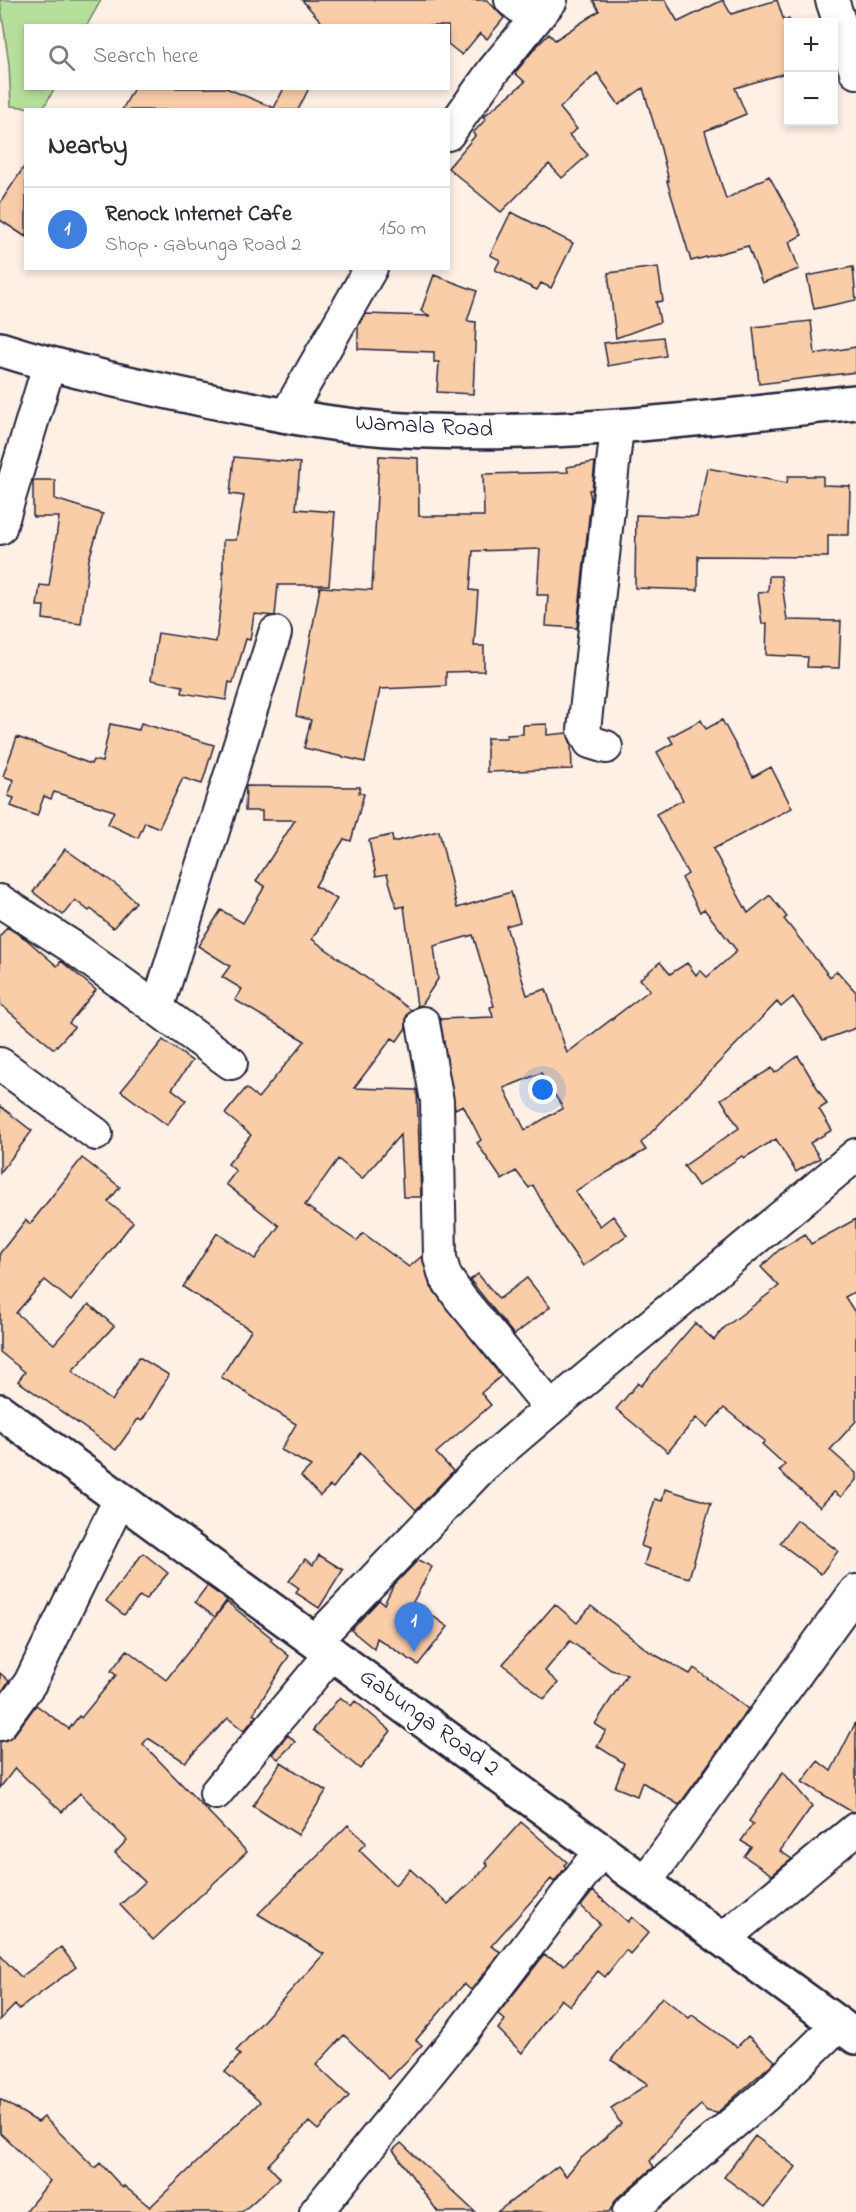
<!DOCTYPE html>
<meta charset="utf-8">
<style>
:root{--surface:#fff;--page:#f2f2f3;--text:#2b2b33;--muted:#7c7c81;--line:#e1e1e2;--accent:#ea580c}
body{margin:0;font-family:"Indie Flower",sans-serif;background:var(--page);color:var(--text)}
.controls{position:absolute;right:18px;top:18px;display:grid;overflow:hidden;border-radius:0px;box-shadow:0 3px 9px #0003}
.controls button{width:54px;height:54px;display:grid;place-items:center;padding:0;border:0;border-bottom:2px solid var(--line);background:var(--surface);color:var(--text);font:30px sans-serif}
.you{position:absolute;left:543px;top:1090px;width:21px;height:21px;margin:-15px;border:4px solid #fff;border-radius:50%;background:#1a73e8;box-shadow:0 0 0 9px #1a73e833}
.badge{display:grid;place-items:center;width:39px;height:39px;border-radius:50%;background:var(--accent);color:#fff;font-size:20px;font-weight:700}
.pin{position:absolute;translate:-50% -50px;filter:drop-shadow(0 2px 3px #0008)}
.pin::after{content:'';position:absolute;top:32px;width:21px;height:18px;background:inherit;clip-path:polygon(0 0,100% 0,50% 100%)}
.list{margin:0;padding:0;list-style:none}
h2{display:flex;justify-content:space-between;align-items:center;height:78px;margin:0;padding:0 24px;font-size:26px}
h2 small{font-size:20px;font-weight:400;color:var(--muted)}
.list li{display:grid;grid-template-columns:39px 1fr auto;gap:18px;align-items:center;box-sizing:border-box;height:84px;padding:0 24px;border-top:2px solid var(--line)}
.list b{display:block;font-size:22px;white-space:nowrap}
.list p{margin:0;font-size:20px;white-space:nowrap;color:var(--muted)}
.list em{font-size:20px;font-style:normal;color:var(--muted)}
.icon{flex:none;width:33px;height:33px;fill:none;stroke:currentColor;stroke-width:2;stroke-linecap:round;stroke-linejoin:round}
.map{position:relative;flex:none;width:856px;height:2212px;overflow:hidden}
.search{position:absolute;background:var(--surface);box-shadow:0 3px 9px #0003;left:24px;top:24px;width:426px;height:66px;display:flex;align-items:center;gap:15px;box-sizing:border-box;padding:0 21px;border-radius:0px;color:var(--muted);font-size:22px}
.panel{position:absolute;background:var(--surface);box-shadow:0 3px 9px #0003;left:24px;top:108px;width:426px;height:162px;border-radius:0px}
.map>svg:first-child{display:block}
</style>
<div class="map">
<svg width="856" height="2212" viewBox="0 0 856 2212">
<rect width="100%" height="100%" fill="#fef0e5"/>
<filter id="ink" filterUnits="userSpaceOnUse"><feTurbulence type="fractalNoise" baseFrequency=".0167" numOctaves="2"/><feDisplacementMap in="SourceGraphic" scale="12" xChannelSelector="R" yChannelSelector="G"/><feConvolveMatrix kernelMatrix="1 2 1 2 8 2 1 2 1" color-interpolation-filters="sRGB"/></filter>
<g filter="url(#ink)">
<!-- green -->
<path fill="#b6df9b" stroke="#6c806b" stroke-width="1.5" d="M0 0H101L87 25 26 26V88L54 89 43 109 11 106 9 65Z"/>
<!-- building -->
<path fill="#facda9" stroke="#22223b" stroke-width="1.5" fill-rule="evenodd" d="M302 0H487L504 18 487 39 480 33 462 55 448 44V26H325Z
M593 0H665L678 22 723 0 731 14 777 0 784 21 789 19V72L735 88 746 114 705 131 726 199 769 176 802 235 789 242 799 269 762 283 748 246 691 261 667 181H669L659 141 643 88 619 105 597 73 560 108 577 129 569 135 588 155 562 178 549 164 501 212 448 168 475 136 473 133 486 119 483 117 525 82 515 73 536 47 549 34 555 40 599 11Z
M134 88H226L274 108 284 88H309L298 110H122Z
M26 164V237L0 220V203Z
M511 212 573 243 551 288 541 283 537 290 495 270 500 260 490 255Z
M658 267 663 301 656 302 660 322 616 338 608 273Z
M853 267 856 300 814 309 807 276Z
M434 275 477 291 467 321 476 322 473 394 437 392 439 362H434V352L358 349V326L365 314 430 316 421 311Z
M811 321 815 354 856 347V372L759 384 753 327Z
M663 337 666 356 608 366 604 343Z
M379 456 418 458 419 516H484L483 474 568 472 567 467 595 462 592 490H589L591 499 577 628 546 626 548 595H537L540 549 473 551 470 590 478 591 474 646H484V671L446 672V686L380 689 365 762 304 748 311 720 296 716 320 587 372 590Z
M234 457 300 463 296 509 335 512 329 585H278L275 616 254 614 250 640 246 639 233 683 229 682 226 700 182 693 183 686 151 680 158 633 216 642 223 584V540H236L244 496 230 494Z
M707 468 787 483 788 476H823V485L850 486 849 535H828V557L698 556V590L635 588 636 515 697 517Z
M33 480H55V499L103 514 89 559 81 624 43 619 44 606H37L40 585 49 586 59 517H33Z
M769 576H781L787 620 841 621 839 668 807 667 808 657 766 655 767 623 762 624 758 593 768 592Z
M701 720 706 729 722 720 753 777 771 767 792 808 713 849 748 913 770 895 787 917 784 919 830 977 837 971 856 992V1028L823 1040 793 997 781 1007 777 1002 641 1143 646 1150 575 1191 600 1226 613 1216 627 1235 583 1266 558 1231 533 1185 529 1188 516 1171 502 1180 477 1143 481 1140 463 1105 455 1109 440 1019 493 1017 490 1007 494 1006 473 935 434 946 438 979 421 1005 417 1006 404 906 397 908 387 874 376 876 369 840 392 835 393 842 439 831 457 908 511 892 520 922 506 926 527 995 546 989 567 1053 650 990 640 979 660 962 670 974 687 963 696 975 700 970 707 977 737 951 704 909 700 912 682 878 688 874 656 814 683 800 657 752 673 743 669 737ZM541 1073 563 1108 525 1130 504 1088Z
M141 723 214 745 202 784 183 778 159 828 145 822 138 838 108 824 114 811 54 792 51 799 44 796 37 816 11 806 14 798 8 796 14 780 3 776 17 737 91 764 93 760 102 762 110 724 139 730Z
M547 724V735L567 733 571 744 572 769 487 772V738H507V735L523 734V725Z
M246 786 360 787 359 793 364 794 351 841 344 839 315 886 337 899 312 939 411 1010 406 1017V1028L397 1041 392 1038 354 1088 417 1090 421 1197H403L400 1135 362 1179 338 1159 305 1205 357 1241 363 1233 409 1267 422 1256 430 1286 501 1376 481 1393 491 1405 436 1453 453 1471 416 1510 360 1453 333 1488 330 1486 320 1496 301 1476 311 1466 281 1450 296 1424 221 1377 251 1330 183 1287 217 1233 255 1259 279 1226 226 1184 236 1171 228 1164 251 1135 225 1114 246 1088 258 1098 305 1041 235 1000 242 989 222 977 230 966 198 946 221 910 243 923 265 886 256 881 295 820H262V811H245Z
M65 849 118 886 136 902 113 928 91 909 89 911 75 900 63 915 33 892Z
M7 927 26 939 57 966 61 961 96 990 69 1023 74 1027 54 1049 0 1004V936Z
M163 1040 192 1061 172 1089 186 1100 167 1125 121 1091Z
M798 1056 827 1104 819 1109 832 1130 810 1143 820 1158 796 1172 776 1139 744 1158 742 1156 698 1186 684 1166 739 1128 721 1099 772 1068 775 1073Z
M0 1106 32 1131 0 1173Z
M82 1158 120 1187 108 1202 133 1222 71 1301 45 1280 16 1313 54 1344 89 1304 114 1326 72 1371 112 1401 139 1357 169 1375 142 1421 138 1419 116 1450 18 1381 25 1372 0 1352V1253L26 1220 30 1224Z
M856 1219V1291L845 1297 856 1314V1421L830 1450 856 1473V1480L841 1497 834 1492 820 1507 779 1471 785 1465 762 1444 765 1441 724 1408 707 1427 696 1418 668 1452 616 1409 638 1383 641 1386 695 1323 714 1340 724 1328 779 1286 761 1267 779 1250 805 1234 811 1244Z
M478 1274 499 1299 527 1278 550 1307 514 1335 470 1280Z
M665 1489 711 1503 689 1578 644 1565 649 1549 641 1546 655 1499 662 1501Z
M797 1520 838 1551 821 1574 780 1543Z
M143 1553 168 1573 145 1600 140 1596 124 1615 106 1601Z
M319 1555 343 1570 319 1608 296 1593 299 1588 289 1581 305 1559 313 1565Z
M418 1560 432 1567 413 1602 448 1627 418 1665 377 1638 374 1649 351 1630 379 1600 384 1604 393 1586Z
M207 1586 227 1600 215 1617 195 1602Z
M227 1602 272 1638 270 1640 289 1656 253 1714 256 1716 244 1731 228 1718 185 1762 148 1738 143 1744 247 1852 153 1940 120 1905 145 1882 115 1853 127 1840 80 1793 62 1812 15 1768 0 1788V1742L14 1735 36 1705 69 1729 79 1716 81 1718 116 1675 111 1671 127 1650 166 1680Z
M555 1604 577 1623 591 1606 650 1652 690 1674 694 1668 748 1709 679 1805 642 1782 637 1796 615 1787 624 1763 597 1746 606 1731 595 1724 627 1674 611 1670 570 1641 545 1671 558 1683 544 1699 503 1664Z
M0 1673 9 1681 0 1694Z
M340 1697 351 1706 355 1701 391 1731 360 1769 313 1730Z
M856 1722V1811L852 1812 802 1782 818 1761 831 1771Z
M288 1735 295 1742 278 1759 272 1754Z
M281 1762 326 1791 298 1835 253 1806Z
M783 1772 812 1806 780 1851 792 1859 772 1875 744 1856 751 1847 741 1841 753 1824 749 1821Z
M521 1822 567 1862 564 1865 566 1867 554 1882 551 1879 491 1946 501 1952 471 1990 464 1984 416 2040 422 2045 389 2079 344 2035 316 2065 349 2096 318 2130 309 2122 268 2165 280 2178 242 2212H25L50 2181 0 2133V2099L38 2122 44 2117 95 2168 100 2163 123 2188 124 2186 150 2207 260 2102 225 2072 240 2055 236 2051 324 1954 258 1914 348 1825 366 1843 359 1850 395 1885 410 1869 448 1904 488 1866 485 1862Z
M593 1891 628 1922 632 1917 649 1932 630 1954 626 1950 605 1977 598 1971 570 2006 561 1999 522 2053 498 2029 505 2020 498 2014 544 1955 564 1965 600 1924 581 1906Z
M61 1947 76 1967 19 2009 15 2005 0 2020V1955L21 1977Z
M662 1997 689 2018 692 2015 737 2047 748 2036 775 2061 717 2113 707 2111 701 2105 680 2124 650 2161 654 2167 617 2198 609 2212H497L558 2166 566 2176 579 2160 621 2124 611 2108 648 2084 611 2060Z
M755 2136 796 2167 765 2207 724 2177Z
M401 2143 475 2212H438L393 2150Z"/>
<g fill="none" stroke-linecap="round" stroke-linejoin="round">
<!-- minor casing -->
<g stroke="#22223b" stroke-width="36">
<path id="minor" d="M511 0 535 19
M832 0 856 72
M448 134 493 71 551 0
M286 416 371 268
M0 528 49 365
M606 747 590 742 584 730 617 427
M0 901 71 946 231 1063
M157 1009 275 633
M423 1023 437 1101 440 1258 445 1276 460 1298 551 1408 856 1155
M0 1064 96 1134
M315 1641 483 1466 551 1408
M0 1724 30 1683 120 1499
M216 1793 332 1653
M646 1881 856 1591
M724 1938 856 1829
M316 2212 462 2032 602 1849
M629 2212 766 2095 839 2024"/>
</g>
<!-- tertiary casing -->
<g stroke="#22223b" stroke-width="38">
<path id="tertiary" d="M0 349C69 371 140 386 211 401 274 414 339 427 404 430 555 438 706 418 856 402
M0 1411 856 2037"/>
</g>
<!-- minor -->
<use href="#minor" stroke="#fff" stroke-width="32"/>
<!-- tertiary -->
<use href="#tertiary" stroke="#fff" stroke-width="33"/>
</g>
</g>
<g text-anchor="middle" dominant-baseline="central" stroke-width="4.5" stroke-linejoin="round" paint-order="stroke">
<!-- street labels -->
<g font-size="24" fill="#22223b" stroke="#fff">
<text transform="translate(424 427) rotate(3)">Wamala Road</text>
<text transform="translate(429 1723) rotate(36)">Gabunga Road 2</text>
</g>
</g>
</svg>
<div class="controls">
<button>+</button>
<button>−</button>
</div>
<div class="you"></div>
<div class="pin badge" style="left:414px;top:1652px;background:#3f7fe0">1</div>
<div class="search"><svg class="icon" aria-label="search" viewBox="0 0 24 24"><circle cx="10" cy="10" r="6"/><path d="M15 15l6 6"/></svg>Search here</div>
<section class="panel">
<h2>Nearby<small></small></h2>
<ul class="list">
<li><span class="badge" style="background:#3f7fe0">1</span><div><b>Renock Internet Cafe</b><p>Shop · Gabunga Road 2</p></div><em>150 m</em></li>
</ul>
</section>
</div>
